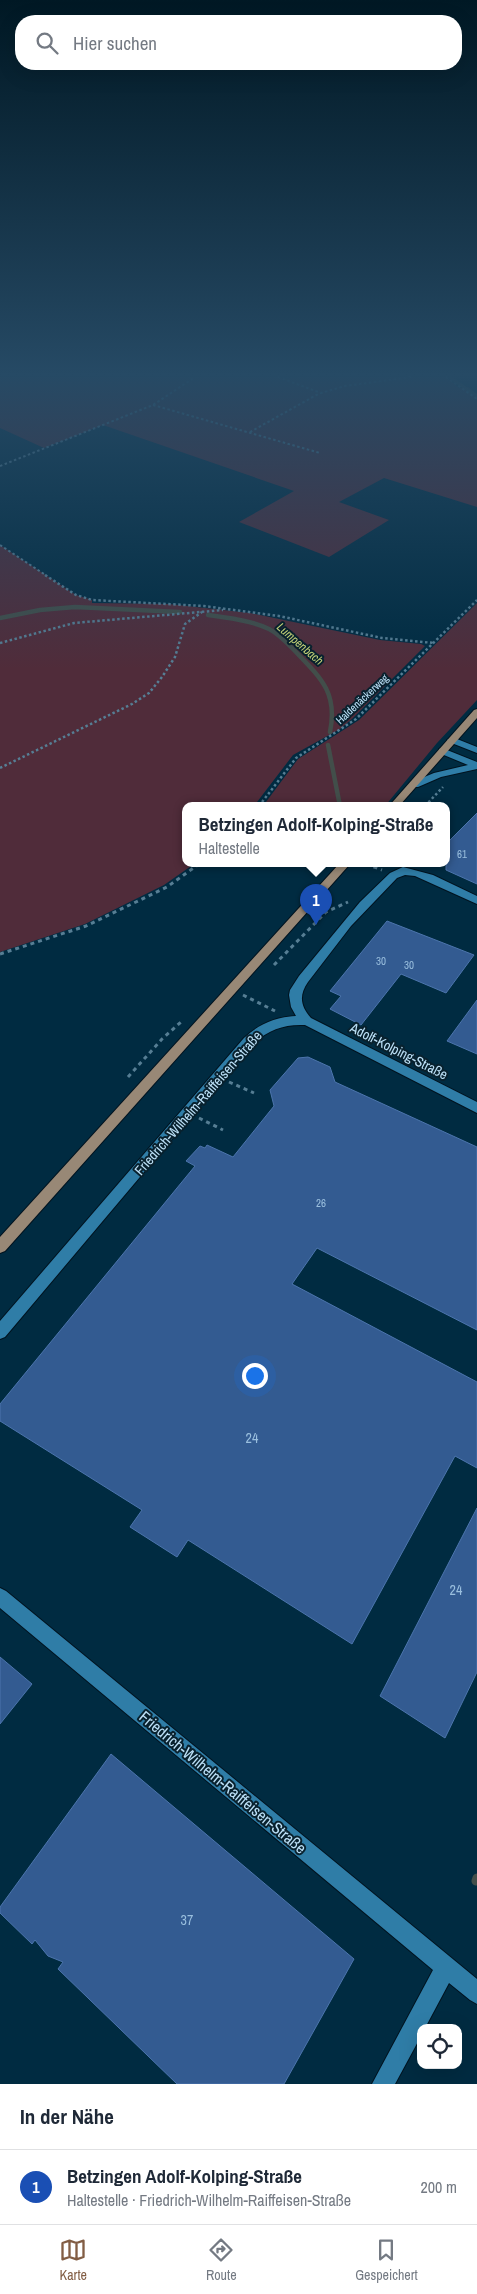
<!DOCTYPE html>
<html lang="de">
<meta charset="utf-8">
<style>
:root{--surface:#fff;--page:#f6f6f7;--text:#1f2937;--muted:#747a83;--line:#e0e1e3;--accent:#825d44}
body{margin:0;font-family:"Archivo Narrow",sans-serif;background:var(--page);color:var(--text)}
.controls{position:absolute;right:15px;bottom:15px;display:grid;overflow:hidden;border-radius:10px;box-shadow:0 5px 20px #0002}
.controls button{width:45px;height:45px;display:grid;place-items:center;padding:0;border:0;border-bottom:1px solid var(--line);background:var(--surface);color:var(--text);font:25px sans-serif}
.you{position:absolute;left:254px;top:1375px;width:18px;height:18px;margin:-12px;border:4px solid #fff;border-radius:50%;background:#1a73e8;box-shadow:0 0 0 8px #1a73e833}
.badge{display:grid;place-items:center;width:32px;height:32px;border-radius:50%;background:var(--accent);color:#fff;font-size:16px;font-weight:700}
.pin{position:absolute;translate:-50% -41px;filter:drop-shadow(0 1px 2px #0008)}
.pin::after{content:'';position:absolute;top:26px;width:18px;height:15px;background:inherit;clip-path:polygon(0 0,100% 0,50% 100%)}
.popup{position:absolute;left:182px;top:802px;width:268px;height:65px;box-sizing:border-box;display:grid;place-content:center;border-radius:10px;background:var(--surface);filter:drop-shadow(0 1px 4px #0005);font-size:16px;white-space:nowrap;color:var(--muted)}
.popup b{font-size:19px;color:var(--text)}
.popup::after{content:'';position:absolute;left:50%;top:100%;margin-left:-10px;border:10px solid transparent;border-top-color:var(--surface)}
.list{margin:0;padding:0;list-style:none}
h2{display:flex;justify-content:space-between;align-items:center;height:65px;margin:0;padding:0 20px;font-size:21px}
h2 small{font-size:16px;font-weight:400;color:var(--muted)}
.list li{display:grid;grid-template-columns:32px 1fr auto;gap:15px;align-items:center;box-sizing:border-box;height:75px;padding:0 20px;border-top:1px solid var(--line)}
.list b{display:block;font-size:19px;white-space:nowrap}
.list p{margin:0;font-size:16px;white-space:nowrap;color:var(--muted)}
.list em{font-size:16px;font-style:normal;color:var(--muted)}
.icon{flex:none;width:28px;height:28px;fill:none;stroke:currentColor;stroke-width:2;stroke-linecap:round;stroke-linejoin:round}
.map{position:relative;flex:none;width:477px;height:2084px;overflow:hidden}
.search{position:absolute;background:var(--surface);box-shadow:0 5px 20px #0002;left:15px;right:15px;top:15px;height:55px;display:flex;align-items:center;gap:12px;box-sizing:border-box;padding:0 18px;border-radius:20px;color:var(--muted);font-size:19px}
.sheet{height:140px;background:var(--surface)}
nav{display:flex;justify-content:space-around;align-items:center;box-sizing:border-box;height:70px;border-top:1px solid var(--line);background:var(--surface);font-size:14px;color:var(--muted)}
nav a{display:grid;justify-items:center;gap:2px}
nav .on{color:var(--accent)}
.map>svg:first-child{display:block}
</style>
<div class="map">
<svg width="477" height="2084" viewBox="0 0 477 2084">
<rect width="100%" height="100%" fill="#002b41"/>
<!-- green -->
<path fill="#502c3a" d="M0 377H278L283 379 297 377H446L459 388 468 387 477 394V507L384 478 339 502 389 520 329 557 239 522 294 491 103 425 44 448 0 428Z
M0 545 76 595 92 600V603L169 604 250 613 380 640 421 644 425 646 353 718 340 729 293 755 254 806H186V864H194L164 885 85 924 0 952Z
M477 603V700L437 743 385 806H263L298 759 359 720Z"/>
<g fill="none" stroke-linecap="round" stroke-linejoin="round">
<!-- stream-far2 -->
<path stroke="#424e4a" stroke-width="3" d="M451 378 477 396"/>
<!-- stream-far1 -->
<path stroke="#424e4a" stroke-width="4.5" d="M208 615C228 618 250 620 269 629 279 634 287 643 295 651 321 678 338 693 330 732
M0 618 40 610 75 607 180 612
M328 745 340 806"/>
<!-- stream -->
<path stroke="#424e4a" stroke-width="9" d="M476 1881 477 1878"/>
</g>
<!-- building -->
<path fill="#335b91" stroke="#4c75ad" d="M477 813V884L446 870V844Z
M387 921 474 955 446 993 401 974 361 1025 330 1009 341 996 330 991Z
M477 1000V1054L447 1041Z
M308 1057 330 1067 335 1082 477 1147V1330L317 1248 292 1284 477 1382V1468L455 1456 352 1644 188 1540 177 1557 130 1527 142 1510 0 1421V1404L195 1166 186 1161 200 1146 205 1148 207 1145 233 1157 274 1106 270 1090 298 1058Z
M477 1508V1672L445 1738 380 1696Z
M0 1657 32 1684 0 1724Z
M111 1754 354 1959 284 2084H177L58 1969 63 1962 48 1956 35 1940 32 1944 0 1913V1907Z"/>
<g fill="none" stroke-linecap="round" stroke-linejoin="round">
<!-- minor casing -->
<g stroke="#00131f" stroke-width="2">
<path id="minor" d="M452 737 477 747V753L449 742 447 740Z
M442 748 477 762V769L441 777 418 787H410V783L434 773 468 765 439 753V749Z
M403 867 433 875 477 896V904L415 876 405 875 397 878 351 926 308 982C299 995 300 1006 311 1018L477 1102V1113L305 1025C283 1024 269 1030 252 1044L5 1337 0 1339V1321L244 1038C259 1024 275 1017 296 1016L291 1007 289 995 290 990 299 976 360 902 390 873Z
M0 1588 6 1591 477 1979V2004L470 2000 449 1983 425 2028H421V2036L395 2084H372L433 1970 0 1608Z"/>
</g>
<!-- major casing -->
<g stroke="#00131f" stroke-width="2">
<path id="major" d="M477 709V718L399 806H389L474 710Z
M339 864H350L5 1251 0 1253V1237Z"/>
</g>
<!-- path-far2 -->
<path stroke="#567e94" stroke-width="2" stroke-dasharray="2.5 2.5" stroke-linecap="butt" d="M278 377 321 393 345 386 411 377
M446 377 477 399
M153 405 320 453
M250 432 320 393
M0 466 153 405 195 377
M0 545 47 576"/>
<!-- path-far1 -->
<path stroke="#567e94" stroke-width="2.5" stroke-dasharray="2.5 2.5" stroke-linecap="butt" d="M45 575 76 595 92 600 204 606 279 616 382 638 434 643
M0 643 74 623 223 610
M0 768 132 704 149 693 162 677 175 657 185 624 202 612
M259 806 296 758 356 719 477 600
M425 806 443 787"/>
<!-- path -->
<path stroke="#567e94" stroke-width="3" stroke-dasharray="4 4" stroke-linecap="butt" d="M366 864 382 870
M0 954 86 926 167 887 199 864
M274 965 326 912 348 902
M243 995 275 1011
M128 1077 162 1039 181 1022
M229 1082 254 1093
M199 1118 223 1130"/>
<!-- minor -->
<use href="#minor" fill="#2f7da7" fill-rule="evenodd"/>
<!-- major -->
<use href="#major" fill="#988876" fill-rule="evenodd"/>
</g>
<!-- sky -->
<linearGradient id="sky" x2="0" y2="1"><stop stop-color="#001824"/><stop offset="0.56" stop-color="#264a65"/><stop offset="1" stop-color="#264a65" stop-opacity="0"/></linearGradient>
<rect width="477" height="669" fill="url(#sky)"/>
<g text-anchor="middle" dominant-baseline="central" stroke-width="4" stroke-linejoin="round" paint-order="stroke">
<!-- far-street labels -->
<g font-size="11" fill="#bce0f7" stroke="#08212e">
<text transform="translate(362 699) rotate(-43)">Haldenäckerweg</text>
</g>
<!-- number labels -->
<g font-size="11" fill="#9abfde">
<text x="462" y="854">61</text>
<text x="381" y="961">30</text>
<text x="409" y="965">30</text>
<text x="321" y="1203">26</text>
</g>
<!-- far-water labels -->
<g font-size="12" font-style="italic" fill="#c2d077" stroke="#08212e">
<text transform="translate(300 644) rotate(41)">Lumpenbach</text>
</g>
<!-- street labels -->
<g font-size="14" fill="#bce0f7" stroke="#08212e">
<text transform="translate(399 1051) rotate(27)">Adolf-Kolping-Straße</text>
<text transform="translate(198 1103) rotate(-49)">Friedrich-Wilhelm-Raiffeisen-Straße</text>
</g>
<!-- near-number labels -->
<g font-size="14" fill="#9abfde">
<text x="252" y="1438">24</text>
<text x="456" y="1590">24</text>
<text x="187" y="1920">37</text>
</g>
<!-- near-street labels -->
<g font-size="16" fill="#bce0f7" stroke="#08212e">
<text transform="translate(223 1782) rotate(40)">Friedrich-Wilhelm-Raiffeisen-Straße</text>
</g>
</g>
</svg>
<div class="controls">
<button><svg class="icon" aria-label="locate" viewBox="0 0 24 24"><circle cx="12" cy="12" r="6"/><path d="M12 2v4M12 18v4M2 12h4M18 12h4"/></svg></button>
</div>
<div class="you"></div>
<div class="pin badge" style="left:316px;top:925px;background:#1a4fb4">1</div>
<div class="popup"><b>Betzingen Adolf-Kolping-Straße</b>Haltestelle</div>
<div class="search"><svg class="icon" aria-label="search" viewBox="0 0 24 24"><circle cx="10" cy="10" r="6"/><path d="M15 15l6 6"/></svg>Hier suchen</div>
</div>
<section class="sheet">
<h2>In der Nähe<small></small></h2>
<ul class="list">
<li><span class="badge" style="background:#1a4fb4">1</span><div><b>Betzingen Adolf-Kolping-Straße</b><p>Haltestelle · Friedrich-Wilhelm-Raiffeisen-Straße</p></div><em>200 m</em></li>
</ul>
</section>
<nav>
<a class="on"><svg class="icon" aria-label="map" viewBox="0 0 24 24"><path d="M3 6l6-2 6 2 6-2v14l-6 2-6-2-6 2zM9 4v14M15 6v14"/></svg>Karte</a>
<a><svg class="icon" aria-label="directions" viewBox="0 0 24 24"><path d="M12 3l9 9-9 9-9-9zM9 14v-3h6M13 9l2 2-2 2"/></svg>Route</a>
<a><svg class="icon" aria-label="saved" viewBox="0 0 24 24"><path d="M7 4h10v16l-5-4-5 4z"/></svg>Gespeichert</a>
</nav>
